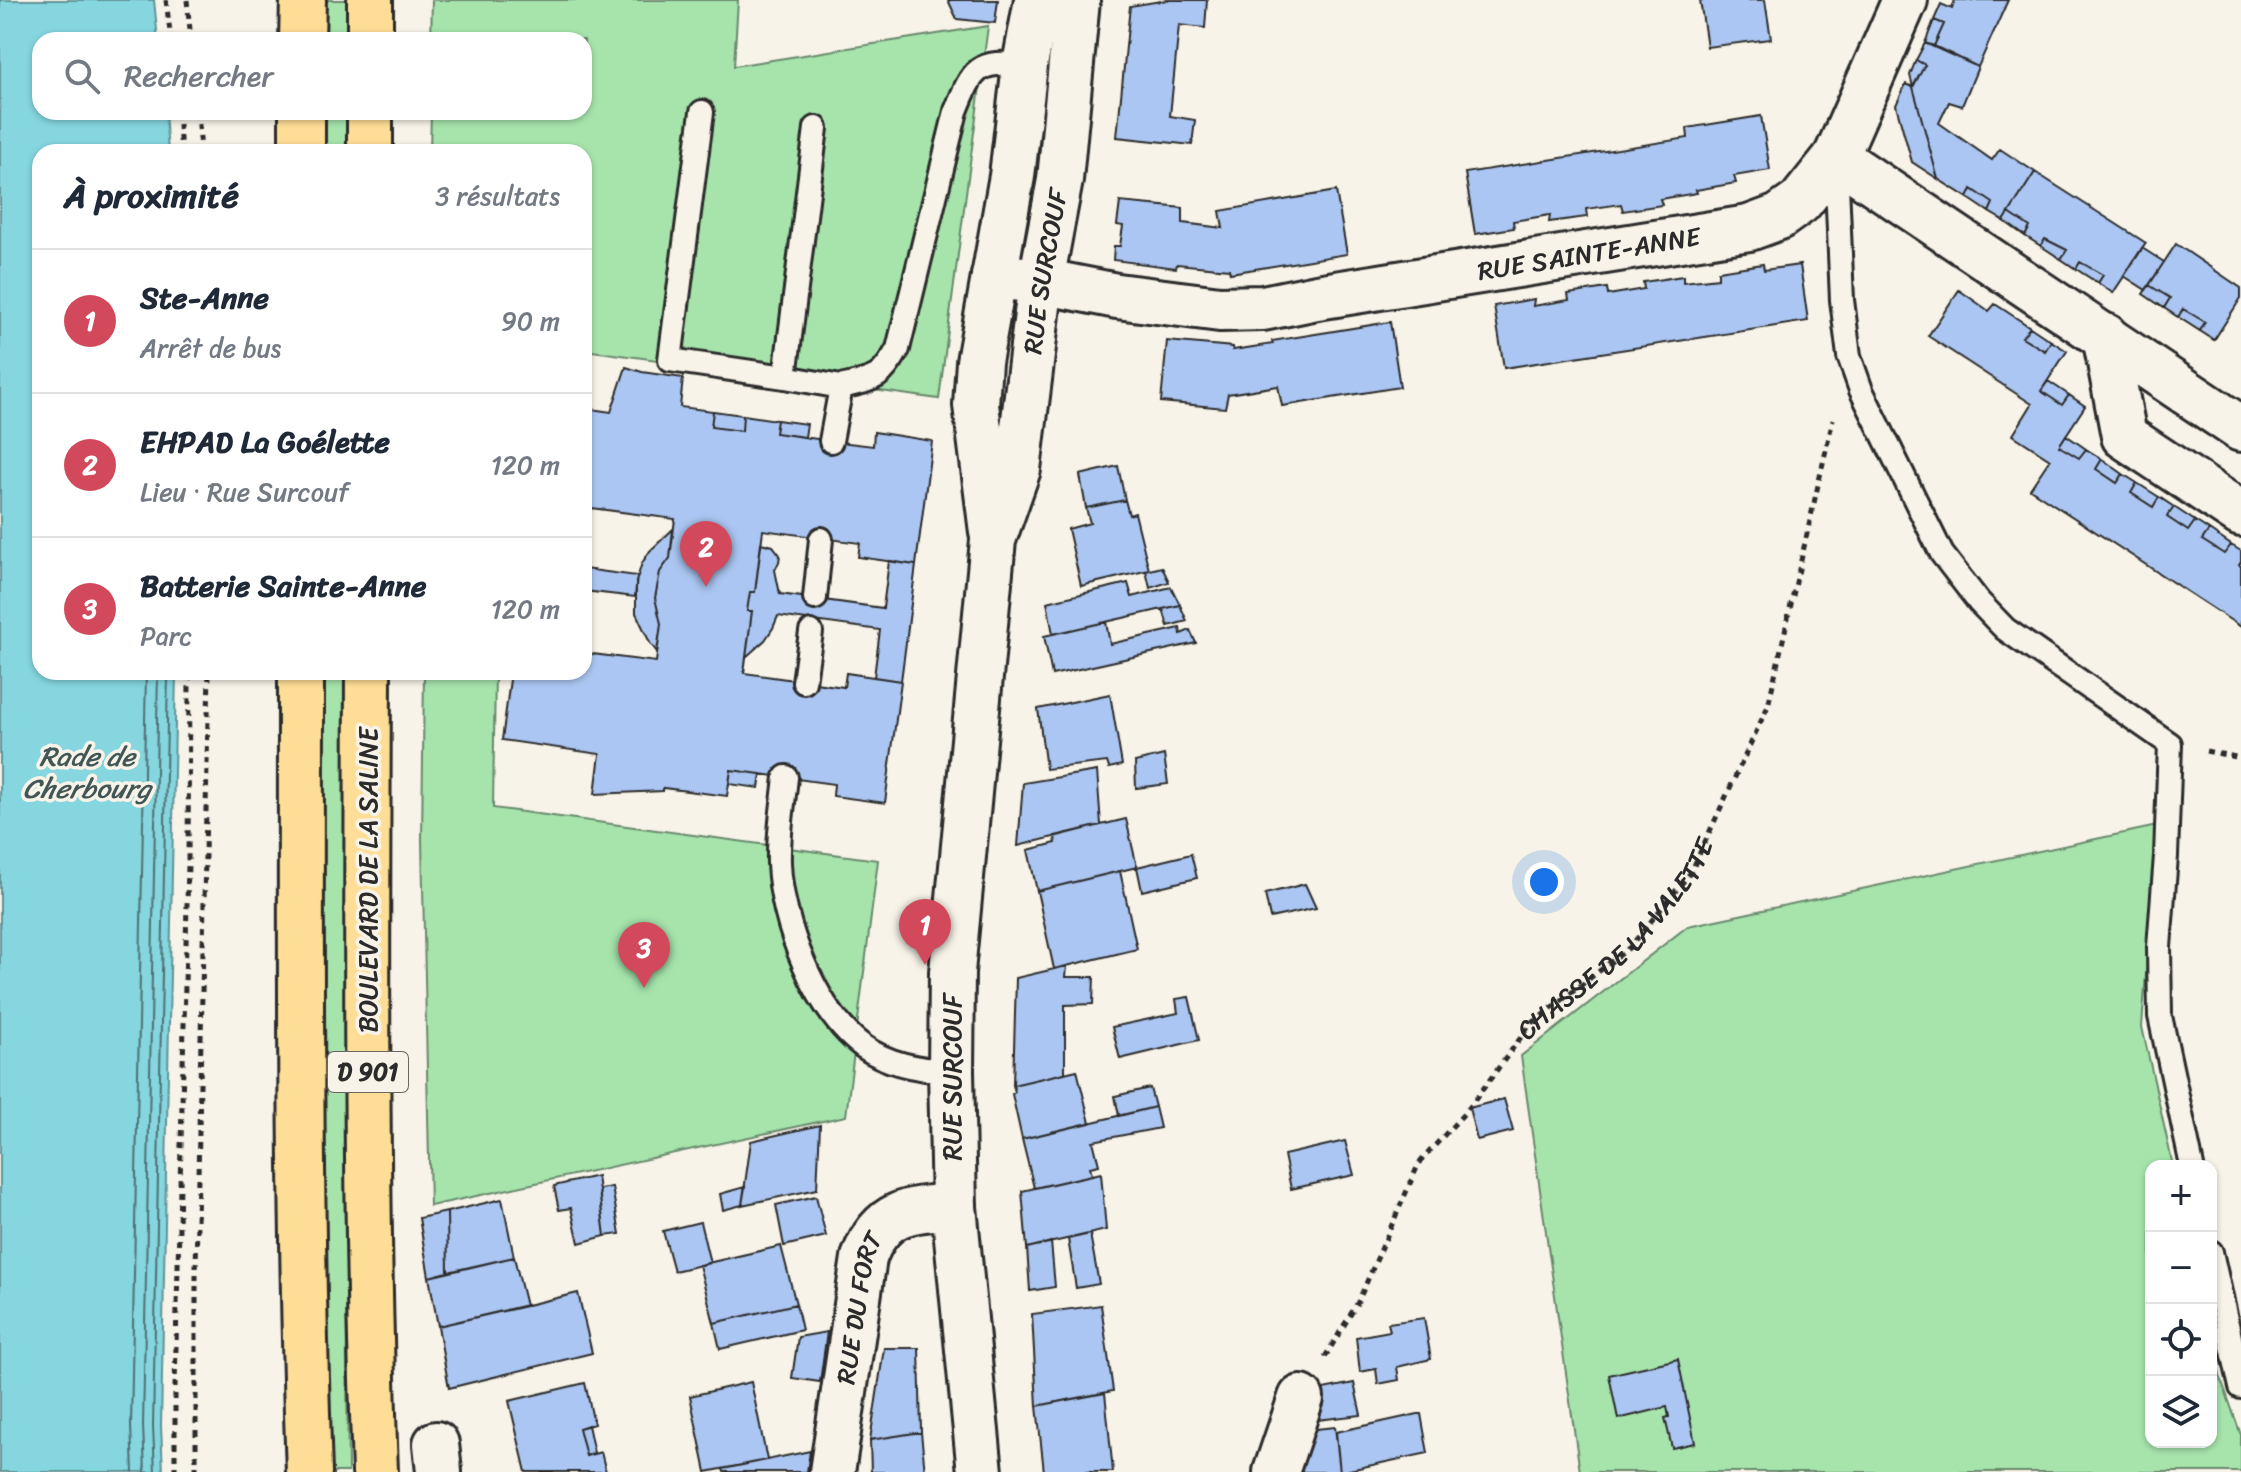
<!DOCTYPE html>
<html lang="fr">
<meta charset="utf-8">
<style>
:root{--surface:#fff;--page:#f6f6f7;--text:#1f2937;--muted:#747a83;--line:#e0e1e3;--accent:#d1495b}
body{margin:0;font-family:Sriracha,sans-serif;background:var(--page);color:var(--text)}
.controls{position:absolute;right:24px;bottom:24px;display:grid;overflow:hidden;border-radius:16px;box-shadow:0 2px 6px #0004}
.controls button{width:72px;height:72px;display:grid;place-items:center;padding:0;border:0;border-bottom:2px solid var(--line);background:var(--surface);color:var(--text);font:40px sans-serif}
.you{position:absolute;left:1544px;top:882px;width:28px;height:28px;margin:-20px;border:6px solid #fff;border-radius:50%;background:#1a73e8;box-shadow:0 0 0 12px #1a73e833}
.badge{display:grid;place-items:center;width:52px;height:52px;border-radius:50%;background:var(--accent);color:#fff;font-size:26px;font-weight:700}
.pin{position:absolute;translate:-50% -66px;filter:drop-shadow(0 2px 4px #0008)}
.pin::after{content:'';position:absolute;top:42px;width:28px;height:24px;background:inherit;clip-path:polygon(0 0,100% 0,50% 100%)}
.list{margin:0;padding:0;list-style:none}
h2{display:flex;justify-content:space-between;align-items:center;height:104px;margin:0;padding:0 32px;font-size:34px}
h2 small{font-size:26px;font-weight:400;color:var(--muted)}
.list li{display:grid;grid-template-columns:52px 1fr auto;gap:24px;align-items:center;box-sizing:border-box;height:144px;padding:0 32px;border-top:2px solid var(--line)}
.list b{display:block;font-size:30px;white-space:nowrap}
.list p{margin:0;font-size:26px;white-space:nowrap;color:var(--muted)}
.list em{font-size:26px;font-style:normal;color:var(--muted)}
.icon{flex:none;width:44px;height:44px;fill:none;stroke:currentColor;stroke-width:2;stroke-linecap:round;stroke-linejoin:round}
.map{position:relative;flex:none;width:2241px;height:1472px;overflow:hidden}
.search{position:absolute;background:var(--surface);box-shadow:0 2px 6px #0004;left:32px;top:32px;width:560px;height:88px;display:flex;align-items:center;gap:20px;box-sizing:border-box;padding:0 28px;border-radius:24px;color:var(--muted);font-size:30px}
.panel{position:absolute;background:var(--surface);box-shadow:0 2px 6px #0004;left:32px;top:144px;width:560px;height:536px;border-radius:24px}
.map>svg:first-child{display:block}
</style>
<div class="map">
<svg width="2241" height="1472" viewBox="0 0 2241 1472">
<rect width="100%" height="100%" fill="#f7f3e8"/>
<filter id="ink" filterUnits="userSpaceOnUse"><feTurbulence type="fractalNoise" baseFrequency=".0125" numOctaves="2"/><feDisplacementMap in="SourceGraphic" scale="16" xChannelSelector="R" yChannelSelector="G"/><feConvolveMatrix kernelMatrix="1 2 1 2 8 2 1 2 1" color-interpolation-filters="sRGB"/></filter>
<g filter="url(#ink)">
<!-- green -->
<path fill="#a6e4ac" stroke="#68886c" stroke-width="2" d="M319 0H348V40H319Z
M432 0H738L734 66 988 26 939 399 584 350V152H430L431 112H584V40H431Z
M319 112H347V152H319Z
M319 672H345L344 1071 348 1472H322Z
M424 672H495L493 808 878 860 846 1116 430 1206 422 841Z
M2157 826 2142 1027 2173 1166H2151V1442H2211V1335L2220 1376 2241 1435V1472H1580L1521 1056 1688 926Z"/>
<!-- water -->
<path fill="#85d6df" stroke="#619297" stroke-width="2" d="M0 0H154L158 40H40V112H165L168 152H40V672H176L161 1426 163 1472H0Z"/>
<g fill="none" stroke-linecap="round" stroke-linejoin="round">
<!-- shore -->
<path stroke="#4f6f73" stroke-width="2" d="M133 1472 131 1426 146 672
M145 1472 143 1426 158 672
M155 1472 153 1426 168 672"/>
</g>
<!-- building -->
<path fill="#abc6f2" stroke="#2b2b2b" stroke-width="2" d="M948 0H998L995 23 957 19Z
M1167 0H1207L1205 28 1179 25 1170 116 1195 120 1192 145 1117 137 1130 6Z
M1700 0H1765L1771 39 1707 47Z
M1955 0H2008L1978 67 1934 46 1944 24 1934 20 1941 4 1952 9Z
M1934 20 1944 24 1934 46 1925 43Z
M1925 43 1978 67 1962 106 1949 102 1939 123 1992 160 2000 149 2035 172 2004 221 1989 212 1993 203 1972 189 1968 198 1938 179 1913 87 1925 65 1916 60Z
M1916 60 1925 65 1913 87 1910 75Z
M1906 84 1913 87 1938 179 1912 162 1896 105Z
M1761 116 1770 170 1734 176 1736 183 1696 190 1697 193 1660 199 1662 205 1623 211 1621 204 1586 209 1587 217 1549 222 1550 215 1513 221 1514 228 1475 234 1465 173 1688 138 1687 128Z
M2035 172 2146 243 2113 293 2098 283 2103 275 2080 262 2076 269 2061 259 2067 250 2045 239 2041 246 2025 236 2030 227 2009 213Z
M1972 189 1993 203 1989 212 1968 198Z
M1336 191 1347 254 1230 273 1229 269 1177 264 1176 268 1113 260 1114 246H1120L1123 226 1117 225 1120 202 1183 208V223L1223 228 1220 211Z
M2009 213 2030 227 2025 236 2004 221Z
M2045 239 2067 250 2061 259 2041 246Z
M2176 244 2241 288V298L2214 340 2200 331 2205 322 2183 309 2178 317 2164 308 2170 298 2149 285Z
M2142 248 2164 262 2146 290 2124 276Z
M2080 262 2103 275 2098 283 2076 269Z
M1763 264 1764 270 1800 265 1808 321 1504 368 1494 306 1534 299 1533 306 1569 300 1568 294 1607 288 1608 295 1644 289 1643 282 1683 276V282L1718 278V271Z
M2149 285 2170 298 2164 308 2143 294Z
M1959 290 1989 311 1995 304 2030 327 2022 337 2045 351 2051 341 2067 351 2041 391 2062 405 2069 395 2085 406 2059 446 2079 458 2086 449 2102 459 2096 469 2117 483 2123 474 2137 483 2131 493 2153 507 2159 497 2174 507 2167 517 2188 531 2195 521 2209 530 2202 540 2224 554 2231 545 2241 551V562L2239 565 2241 566V627L2030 489 2050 459 2013 435 2032 404 1928 336Z
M2183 309 2205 322 2200 331 2178 317Z
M1390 322 1400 387 1282 406 1278 386 1228 394 1225 408 1161 402 1167 341 1233 347V350L1273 344 1272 341Z
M2030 327 2051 341 2045 351 2022 337Z
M626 367 642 372 683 378 680 407 713 411 711 427 742 431 743 415 777 420 775 433 831 441 873 446 874 432 932 441 916 565 858 557 860 543 763 530 755 592H750L747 611H752L744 673 844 687 846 673 901 681 885 803 833 796 834 784 731 770 727 796 663 788V791L595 794 600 754 502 740 511 672H584V653L656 662 661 624 655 598 660 572 670 558 675 519 584 507V408L611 412Z
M2048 381 2069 395 2062 405 2041 391Z
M713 411 743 415 742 431 711 427Z
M777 420 807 424 805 437 775 433Z
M2066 435 2086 449 2079 458 2059 446Z
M2102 459 2123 474 2117 483 2096 469Z
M1118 466 1125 500 1086 508 1080 475Z
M2137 483 2159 497 2153 507 2131 493Z
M1125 500 1129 515 1135 513 1149 570 1081 586 1068 529 1090 523 1086 508Z
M2174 507 2195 521 2188 531 2167 517Z
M673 529 670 558 660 572 655 598 661 624 657 652 650 643 636 613V582L642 563 650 551Z
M2209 530 2231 545 2224 554 2202 540Z
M761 543 773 546 780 555 779 562 775 570 780 594 883 608 889 561 916 565 901 681 874 677 880 630 778 616 773 628 765 640 746 657 752 611H747L750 592H755Z
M1162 567 1169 582 1150 588 1146 571Z
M584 569 637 576 635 597 584 591Z
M1128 583 1132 597 1171 587 1180 605 1053 634 1047 602Z
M1180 605 1187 621 1168 626 1163 609Z
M1106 622 1110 644 1180 628 1181 634 1190 630 1196 643 1052 675 1044 636Z
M1110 694 1122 765 1109 768 1107 762 1046 769 1038 709Z
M1164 755 1168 784 1136 788 1135 762Z
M731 770 761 774 759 788 729 784Z
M1097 771 1101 825 1018 846 1023 783Z
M1126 819 1137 867 1037 891 1028 850 1056 843 1055 836Z
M1191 854 1197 878 1142 891 1137 867Z
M1120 871 1137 949 1054 969 1037 891Z
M1305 884 1316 908 1270 918 1265 894Z
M1067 966 1066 977H1094L1093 1004 1065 1005V1073L1013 1085 1016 978Z
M1189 997 1199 1040 1120 1059 1112 1027 1178 1013 1176 999Z
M1077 1070 1090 1123 1022 1139 1012 1094 1015 1092 1013 1085Z
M1150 1088 1155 1107 1119 1116 1115 1096Z
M1504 1099 1513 1131 1477 1140 1469 1108Z
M1155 1107 1160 1128 1093 1141 1099 1165 1090 1167 1092 1175 1034 1188 1022 1139Z
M820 1125 817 1189 742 1205 751 1141Z
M1345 1141 1354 1175 1291 1189 1284 1155Z
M1101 1173 1106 1230 1027 1248 1022 1191Z
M597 1176 605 1236 579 1243 571 1208 559 1210 554 1186Z
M612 1187 620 1234 605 1236 599 1189Z
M745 1187 742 1205 723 1210 720 1194Z
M816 1196 826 1236 784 1246 776 1205Z
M502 1199 514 1257 448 1272 447 1212Z
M447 1212 448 1272 429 1277 419 1218Z
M700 1222 710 1263 674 1271 663 1231Z
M1090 1234 1099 1284 1076 1288 1068 1239Z
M1051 1242 1055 1287 1030 1291 1027 1248Z
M781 1246 796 1304 714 1323 699 1265Z
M514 1257 526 1306 438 1326 429 1277Z
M578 1293 592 1353 449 1388 438 1326Z
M796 1304 802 1330 720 1349 714 1323Z
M1101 1305 1113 1391 1037 1406 1032 1314Z
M1424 1318 1431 1359 1397 1367 1399 1380 1378 1384 1376 1369 1360 1372 1356 1337 1390 1331 1388 1323Z
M827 1332 820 1382 792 1378 798 1337Z
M884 1348H919L921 1432 870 1440Z
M1678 1359 1695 1443 1672 1448 1665 1418 1669 1417 1667 1407 1618 1419 1609 1375Z
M751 1382 767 1460 706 1472 690 1396Z
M585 1383 594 1424 579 1428 586 1456 601 1452 606 1472H526L509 1401Z
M1354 1383 1361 1415 1308 1421 1318 1390Z
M1105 1393 1113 1472H1044L1037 1406Z
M1418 1414H1421L1428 1453 1340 1472 1336 1432Z
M588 1425 594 1453 586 1456 579 1428Z
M1335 1427 1340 1472H1293L1306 1430Z
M921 1432 925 1472H871L870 1440Z
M810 1451 807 1472H724L723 1469Z"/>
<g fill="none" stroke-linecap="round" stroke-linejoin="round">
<!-- service casing -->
<g stroke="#2b2b2b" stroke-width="28">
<path id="service" d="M702 112 670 360 785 377
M816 128 785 377 841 387
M1836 161 1842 300 1849 356 1861 390 1942 554 1979 602 2005 629 2170 744 2166 856 2159 947 2160 1016 2192 1166
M831 441 841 387C874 379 881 380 898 349L956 111C973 68 977 60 1025 65
M815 598 821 539
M804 682 811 632
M786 777C783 806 778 835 779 863 781 921 815 1012 864 1047 888 1064 922 1070 951 1071
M2211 1252 2241 1387"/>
</g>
<!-- minor casing -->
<g stroke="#2b2b2b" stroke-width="50">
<g id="minor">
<path d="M1836 157 1905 0"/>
<path id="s2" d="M994 276 1041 281 1117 296 1220 309 1263 308 1317 297 1749 228 1779 217 1800 202 1836 157 2241 429"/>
<path d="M2105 336 2124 436 2241 514"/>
<path d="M436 1444 439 1472"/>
<path id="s3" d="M832 1472 864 1258C880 1212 909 1208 954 1207"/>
<path d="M1276 1472 1301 1398"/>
</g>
</g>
<!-- secondary casing -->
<g stroke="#2b2b2b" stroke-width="50">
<g id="secondary">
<path d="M992 532 976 405 979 362 1012 176 1025 65 1037 0"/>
<path id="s4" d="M980 1472 954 1207 951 1071 952 972 993 540 1018 469 1041 281 1060 180 1077 0"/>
</g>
</g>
<!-- primary casing -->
<g stroke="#2b2b2b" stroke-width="50">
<path id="primary" d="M302 40 303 0
M370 40V0
M302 152V112
M370 152V112
M301 672C301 939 299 1205 309 1472
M368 672C367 939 365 1205 375 1472"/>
</g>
<!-- path -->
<g stroke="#2b2b2b" stroke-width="5" stroke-dasharray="6 6" stroke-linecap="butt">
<path d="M166 0 171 40"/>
<path d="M187 0 191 40"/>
<path d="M178 112 181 152"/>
<path d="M198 112 201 152"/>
<path d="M2206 751 2241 758"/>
<path id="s1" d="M1325 1357 1358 1302 1419 1163 1469 1108 1530 1025 1630 947 1691 872 1768 706 1833 419"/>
<path d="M175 1472V1387L188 864 189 672"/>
<path d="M196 1472V1268L209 672"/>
</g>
<!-- service -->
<use href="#service" stroke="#f7f3e8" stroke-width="22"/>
<!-- minor -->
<use href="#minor" stroke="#f7f3e8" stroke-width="44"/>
<!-- secondary -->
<use href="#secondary" stroke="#f7f3e8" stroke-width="44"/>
<!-- primary -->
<use href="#primary" stroke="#fedd96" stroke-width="44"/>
</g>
</g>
<g text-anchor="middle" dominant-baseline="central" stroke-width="7" stroke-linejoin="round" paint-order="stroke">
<!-- shield labels -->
<rect fill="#f7f3e8" stroke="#686764" stroke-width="2" x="328" y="1052" width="80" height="40" rx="6"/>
<g font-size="24" font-weight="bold" fill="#2b2b2b">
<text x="368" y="1072">D 901</text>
</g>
<!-- street labels -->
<g font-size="26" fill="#2b2b2b" stroke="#f7f3e8">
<text stroke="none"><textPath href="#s2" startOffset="602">RUE SAINTE-ANNE</textPath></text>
<text stroke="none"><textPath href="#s4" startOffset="1210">RUE SURCOUF</textPath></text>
<text transform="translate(368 880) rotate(-90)">BOULEVARD DE LA SALINE</text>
<text stroke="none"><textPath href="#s1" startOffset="516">CHASSE DE LA VALETTE</textPath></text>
<text transform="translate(952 1077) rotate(-90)">RUE SURCOUF</text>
<text stroke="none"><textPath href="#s3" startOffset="166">RUE DU FORT</textPath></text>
</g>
<!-- water labels -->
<g font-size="28" font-style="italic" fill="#425658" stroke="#f7f3e8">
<text x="87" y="756">Rade de<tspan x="87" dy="32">Cherbourg</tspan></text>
</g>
</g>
</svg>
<div class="controls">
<button>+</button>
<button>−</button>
<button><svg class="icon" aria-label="locate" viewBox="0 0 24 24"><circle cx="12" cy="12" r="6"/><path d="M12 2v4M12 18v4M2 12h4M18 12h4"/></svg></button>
<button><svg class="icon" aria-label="layers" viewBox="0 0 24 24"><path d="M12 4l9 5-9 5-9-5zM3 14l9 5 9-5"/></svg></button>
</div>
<div class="you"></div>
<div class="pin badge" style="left:925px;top:965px">1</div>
<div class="pin badge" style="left:706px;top:587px">2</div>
<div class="pin badge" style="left:644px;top:988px">3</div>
<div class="search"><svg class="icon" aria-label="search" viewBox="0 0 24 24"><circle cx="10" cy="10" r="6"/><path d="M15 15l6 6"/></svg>Rechercher</div>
<section class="panel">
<h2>À proximité<small>3 résultats</small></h2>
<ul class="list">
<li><span class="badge">1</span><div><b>Ste-Anne</b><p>Arrêt de bus</p></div><em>90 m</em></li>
<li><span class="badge">2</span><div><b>EHPAD La Goélette</b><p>Lieu · Rue Surcouf</p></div><em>120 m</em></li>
<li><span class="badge">3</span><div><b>Batterie Sainte-Anne</b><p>Parc</p></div><em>120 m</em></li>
</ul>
</section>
</div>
